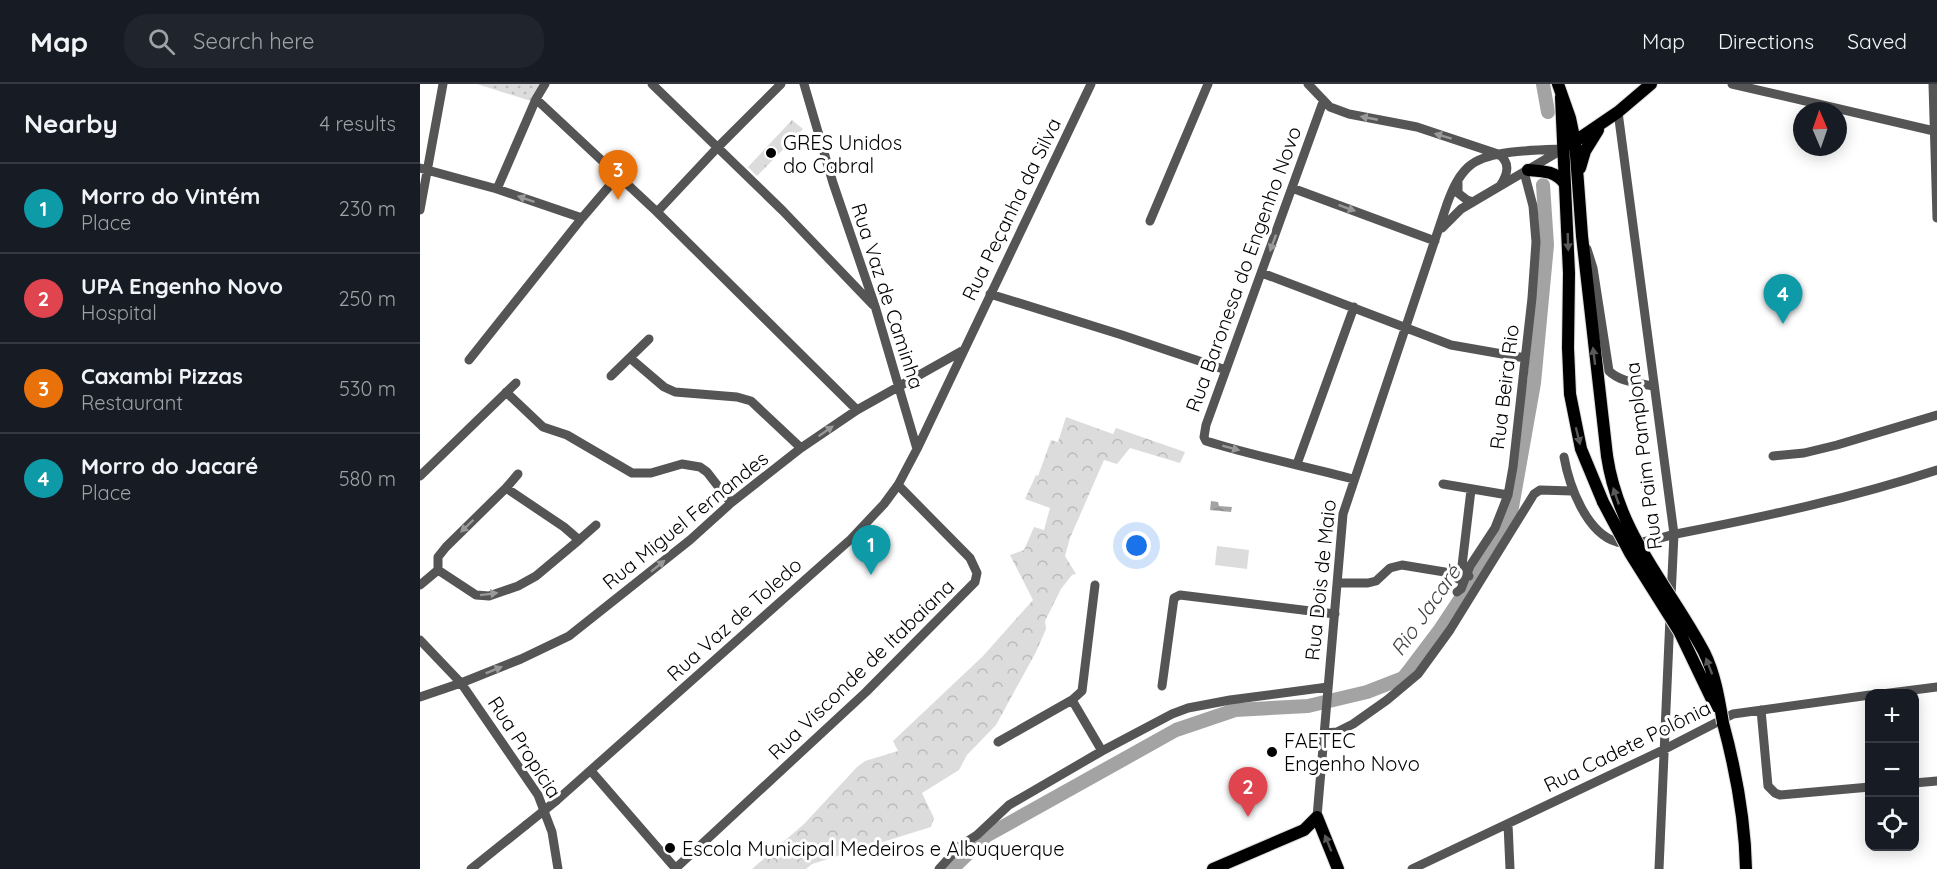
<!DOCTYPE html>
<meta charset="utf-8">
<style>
:root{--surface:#171b24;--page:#20242c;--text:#f1f3f6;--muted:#9ea1a6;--line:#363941;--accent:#0b8043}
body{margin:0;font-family:Quicksand,sans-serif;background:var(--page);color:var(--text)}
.controls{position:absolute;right:18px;bottom:18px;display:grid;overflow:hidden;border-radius:12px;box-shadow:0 3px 15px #0003}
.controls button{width:54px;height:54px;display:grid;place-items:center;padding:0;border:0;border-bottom:2px solid var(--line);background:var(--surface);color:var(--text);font:30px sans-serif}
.compass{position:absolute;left:1373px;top:18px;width:54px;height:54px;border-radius:50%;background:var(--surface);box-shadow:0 3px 15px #0003;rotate:358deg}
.you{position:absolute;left:717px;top:462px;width:21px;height:21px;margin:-15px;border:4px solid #fff;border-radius:50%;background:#1a73e8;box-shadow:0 0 0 9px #1a73e833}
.badge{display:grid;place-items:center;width:39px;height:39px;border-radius:50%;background:var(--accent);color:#fff;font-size:20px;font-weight:700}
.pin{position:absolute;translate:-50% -50px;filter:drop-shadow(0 2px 3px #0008)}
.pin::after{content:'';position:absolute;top:32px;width:21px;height:18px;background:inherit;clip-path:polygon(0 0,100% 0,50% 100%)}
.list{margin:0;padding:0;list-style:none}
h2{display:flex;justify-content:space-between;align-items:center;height:78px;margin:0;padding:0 24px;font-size:26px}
h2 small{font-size:20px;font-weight:400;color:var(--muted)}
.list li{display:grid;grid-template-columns:39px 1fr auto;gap:18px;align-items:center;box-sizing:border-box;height:90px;padding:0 24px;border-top:2px solid var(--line)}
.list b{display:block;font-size:22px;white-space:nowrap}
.list p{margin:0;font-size:20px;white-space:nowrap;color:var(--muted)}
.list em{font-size:20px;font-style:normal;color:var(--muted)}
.icon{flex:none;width:33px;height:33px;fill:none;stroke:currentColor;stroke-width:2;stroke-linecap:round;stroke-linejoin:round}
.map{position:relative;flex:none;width:1517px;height:785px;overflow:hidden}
header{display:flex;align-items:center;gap:36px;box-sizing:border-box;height:84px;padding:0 30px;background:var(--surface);border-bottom:2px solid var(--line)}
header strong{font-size:28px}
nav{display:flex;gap:33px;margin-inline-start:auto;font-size:21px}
.search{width:420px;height:54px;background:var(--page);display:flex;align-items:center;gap:15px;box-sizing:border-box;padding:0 21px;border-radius:24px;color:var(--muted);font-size:22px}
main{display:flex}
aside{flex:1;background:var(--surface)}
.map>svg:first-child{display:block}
</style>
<header>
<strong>Map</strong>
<div class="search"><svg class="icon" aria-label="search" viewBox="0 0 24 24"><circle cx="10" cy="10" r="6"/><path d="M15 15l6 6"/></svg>Search here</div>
<nav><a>Map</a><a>Directions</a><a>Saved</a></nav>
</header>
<main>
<aside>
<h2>Nearby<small>4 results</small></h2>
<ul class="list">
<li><span class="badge" style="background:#0f9aa8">1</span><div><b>Morro do Vintém</b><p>Place</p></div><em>230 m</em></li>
<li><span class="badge" style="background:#e0444e">2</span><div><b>UPA Engenho Novo</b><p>Hospital</p></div><em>250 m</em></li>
<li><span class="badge" style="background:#e8710a">3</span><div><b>Caxambi Pizzas</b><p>Restaurant</p></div><em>530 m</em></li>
<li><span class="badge" style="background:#0f9aa8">4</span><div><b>Morro do Jacaré</b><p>Place</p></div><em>580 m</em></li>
</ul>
</aside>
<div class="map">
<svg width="1517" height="785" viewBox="0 0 1517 785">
<defs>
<pattern id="grass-dots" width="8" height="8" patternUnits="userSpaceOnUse" patternTransform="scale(1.5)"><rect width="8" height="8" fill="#dcdcdc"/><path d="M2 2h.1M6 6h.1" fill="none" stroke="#bbb" stroke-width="1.8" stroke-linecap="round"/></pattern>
<pattern id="forest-crowns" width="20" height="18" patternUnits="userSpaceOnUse" patternTransform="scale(1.5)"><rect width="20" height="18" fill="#dcdcdc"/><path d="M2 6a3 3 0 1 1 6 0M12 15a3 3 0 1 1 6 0" fill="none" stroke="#bbb"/></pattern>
<pattern id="park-tufts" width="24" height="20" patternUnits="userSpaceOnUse" patternTransform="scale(1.5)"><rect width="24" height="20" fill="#dcdcdc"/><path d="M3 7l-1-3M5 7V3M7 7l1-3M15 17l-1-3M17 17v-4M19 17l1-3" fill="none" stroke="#bbb"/></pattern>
<pattern id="water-waves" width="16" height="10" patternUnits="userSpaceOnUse" patternTransform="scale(1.5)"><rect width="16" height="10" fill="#a3a3a3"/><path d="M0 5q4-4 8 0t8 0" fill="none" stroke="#8b8b8b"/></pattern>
</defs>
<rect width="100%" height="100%" fill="#fff"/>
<!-- grass -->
<path fill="url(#grass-dots)" d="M57 0H120L111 17Z"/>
<!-- forest -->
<path fill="url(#forest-crowns)" d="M646 333 693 350 696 344 765 368 760 379 710 364 697 380 684 376 650 454 645 472 656 490 652 491 641 505 625 537 626 545 616 568 576 641 547 671 539 686 502 709 514 734 511 743 392 780 386 785H332L384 740 437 683 445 677 478 667 473 657 563 572 613 516 590 471 604 466 614 443 624 446 630 424 605 415 616 391 618 392 631 356 638 358Z"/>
<!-- park -->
<path fill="url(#park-tufts)" d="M372 36 383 45 337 92 328 83Z"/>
<!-- garden -->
<path fill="#dcdcdc" d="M797 462 829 466 827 485 795 481Z"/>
<!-- water -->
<path fill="url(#water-waves)" d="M791 417 798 418 799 422 812 423 811 428 790 426Z"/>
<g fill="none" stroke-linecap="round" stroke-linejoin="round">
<!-- river -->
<path stroke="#a3a3a3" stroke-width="14" d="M1123 0 1128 28
M532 785 566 752 756 646 815 626 888 622 947 608 983 594 991 584 1019 547 1070 470 1091 429 1114 299 1127 161 1123 101"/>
<!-- major casing -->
<g stroke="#dbdbdb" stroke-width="14">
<path id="major" d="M1138 0 1150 34 1155 58 1162 152 1187 372
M1141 13 1149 189 1148 264 1150 310 1161 365 1183 418
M1151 60 1198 28 1231 0
M1160 84 1165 67 1178 46
M1108 86C1123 87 1136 87 1145 100
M1303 639C1316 687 1325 735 1326 785
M793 785 884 746 897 733 918 785"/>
</g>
<!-- minor -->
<path stroke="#555" stroke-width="9" d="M232 0 363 127 453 221
M384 0 413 99 455 222 497 365
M888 0 910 23 929 30 997 43 1078 70C1091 78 1088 90 1080 102
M1312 0 1514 47
M1513 0 1517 134
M116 15 237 128 437 326
M903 18 786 341 784 353 786 357C834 372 884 382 933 395
M1198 28 1254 450 1251 513
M0 84 77 105 162 134
M1038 98V109L1047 116 1053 118
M872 104 1015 157
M77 105 116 15 125 0
M0 126 23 0
M237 128 298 63 361 0
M730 137 788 0
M1022 144 1041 125 1143 65
M1167 165 1173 184 1189 287C1200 298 1218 299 1233 302
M842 189 1031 261 1105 274
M570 210 702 251 806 286
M210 274 244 303 255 308 317 313 331 317 381 364
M49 276 162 134 197 93
M191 292 229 255
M86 308 123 343 147 351 212 389H231L262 380 280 383 287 388 311 419
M1353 372 1384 369 1417 361 1517 331
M1144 373C1149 401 1166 449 1197 458 1215 462 1238 454 1256 450 1343 433 1432 414 1517 386
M877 380 934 223
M0 392 96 299
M1023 400 1088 411
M86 404 144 443 159 456 116 492 98 502 69 512 56 511 18 486V473L26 463 86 404 98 390
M159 456 176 441
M1038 495 1041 490 1051 406
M918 499H948L956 497 970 484 982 481 1049 492
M0 501 18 486
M1037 508 1041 505 1050 482 1075 444 1088 411 1093 383 1112 214 1116 158 1113 122 1104 88
M0 556 41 599 118 711 132 748 138 785
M742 602 754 514 760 511 915 530
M1462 610 1517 603
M0 613 41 599 101 575 149 552 270 456 311 419 381 364 437 326 542 267
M652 616 682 667
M1341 626 1348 702 1355 709 1360 711 1450 703
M904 649 917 648 933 640 967 616 998 590 1030 546 1114 410 1120 406 1152 407
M578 658 652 616 662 607 675 501
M171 687 256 785
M1494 699 1517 697
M136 717 431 455 464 420 478 401 497 365 671 0
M897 733 923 430 1027 120C1032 106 1039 89 1052 80 1071 66 1119 66 1144 65
M1088 740 1090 785
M256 784 446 608 555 498 557 489 550 474 478 401
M51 785 106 741
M519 785 540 762 557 751 589 721 682 667 752 630 768 624 810 616 908 603
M992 785 1243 666 1313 630 1450 611
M1239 785 1250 533"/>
<!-- major -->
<use href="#major" stroke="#000" stroke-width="12"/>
<!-- major-bridge casing -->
<g stroke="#dbdbdb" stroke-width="14" stroke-linecap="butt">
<path id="major-bridge" d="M1187 372C1199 452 1248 500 1284 568 1295 590 1299 615 1303 639
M1183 418 1210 469 1259 547 1295 622"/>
</g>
<!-- minor-bridge -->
<path stroke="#555" stroke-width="9" d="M106 741 136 717"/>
<!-- major-bridge -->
<use href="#major-bridge" stroke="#000" stroke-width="12"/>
</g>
<!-- one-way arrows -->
<defs><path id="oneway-solid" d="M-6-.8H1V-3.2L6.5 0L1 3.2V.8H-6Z" transform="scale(1.5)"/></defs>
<g fill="#999">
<use href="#oneway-solid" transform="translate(949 34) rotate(-169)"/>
<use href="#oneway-solid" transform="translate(1023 52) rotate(-163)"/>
<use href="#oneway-solid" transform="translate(106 115) rotate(-161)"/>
<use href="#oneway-solid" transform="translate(927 124) rotate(20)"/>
<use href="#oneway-solid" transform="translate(853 159) rotate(110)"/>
<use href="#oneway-solid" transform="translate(406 347) rotate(-35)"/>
<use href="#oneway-solid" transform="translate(811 364) rotate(15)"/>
<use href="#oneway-solid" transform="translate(47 442) rotate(136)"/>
<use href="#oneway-solid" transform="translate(238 482) rotate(-39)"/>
<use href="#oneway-solid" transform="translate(69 510) rotate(-7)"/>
<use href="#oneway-solid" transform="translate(74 586) rotate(-22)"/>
</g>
<g fill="#595959">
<use href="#oneway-solid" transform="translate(1148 158) rotate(88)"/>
<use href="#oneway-solid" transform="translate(1174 272) rotate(-97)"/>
<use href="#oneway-solid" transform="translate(1158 352) rotate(76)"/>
<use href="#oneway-solid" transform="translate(1196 412) rotate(-109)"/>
<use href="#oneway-solid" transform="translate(1289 582) rotate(-111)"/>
<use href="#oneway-solid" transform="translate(908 759) rotate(-112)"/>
</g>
<!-- markers -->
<g fill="#000" stroke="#fff" stroke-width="2">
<circle cx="351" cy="69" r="6"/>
<circle cx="852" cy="668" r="6"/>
<circle cx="250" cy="764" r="6"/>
</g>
<g text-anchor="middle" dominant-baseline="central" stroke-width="6" stroke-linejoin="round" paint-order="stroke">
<!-- poi labels -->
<g font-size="20" fill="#000" stroke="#fff" text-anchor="start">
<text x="363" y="58">GRES Unidos<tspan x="363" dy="23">do Cabral</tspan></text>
<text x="864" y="656">FAETEC<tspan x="864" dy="23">Engenho Novo</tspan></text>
<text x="262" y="764">Escola Municipal Medeiros e Albuquerque</text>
</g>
<!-- street labels -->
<g font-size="20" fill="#000" stroke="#fff">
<text transform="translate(591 125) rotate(-64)">Rua Peçanha da Silva</text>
<text transform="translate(823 185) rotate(-70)">Rua Baronesa do Engenho Novo</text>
<text transform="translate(468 212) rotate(72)">Rua Vaz de Caminha</text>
<text transform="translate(1084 303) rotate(-83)">Rua Beira Rio</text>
<text transform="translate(1223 372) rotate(-97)">Rua Paim Pamplona</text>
<text transform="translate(265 436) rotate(-39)">Rua Miguel Fernandes</text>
<text transform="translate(900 496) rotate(-84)">Rua Dois de Maio</text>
<text transform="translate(314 535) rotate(-42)">Rua Vaz de Toledo</text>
<text transform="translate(441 585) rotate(-44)">Rua Visconde de Itabaiana</text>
<text transform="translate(1207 662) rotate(-26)">Rua Cadete Polônia</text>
<text transform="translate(105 663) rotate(57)">Rua Propícia</text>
</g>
<!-- water labels -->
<g font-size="21" font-style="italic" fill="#444" stroke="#fff">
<text transform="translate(1005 526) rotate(-55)">Rio Jacaré</text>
</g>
</g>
</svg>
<div class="controls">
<button>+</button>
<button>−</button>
<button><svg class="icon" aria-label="locate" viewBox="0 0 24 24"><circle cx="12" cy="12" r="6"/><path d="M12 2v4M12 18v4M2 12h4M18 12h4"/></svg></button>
</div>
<svg class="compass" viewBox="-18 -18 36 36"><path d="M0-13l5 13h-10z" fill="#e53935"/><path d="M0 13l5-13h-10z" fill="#9ea1a6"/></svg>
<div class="you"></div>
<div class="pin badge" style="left:451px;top:491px;background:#0f9aa8">1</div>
<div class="pin badge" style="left:828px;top:733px;background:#e0444e">2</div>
<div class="pin badge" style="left:198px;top:116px;background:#e8710a">3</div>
<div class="pin badge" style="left:1363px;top:240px;background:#0f9aa8">4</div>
</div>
</main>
